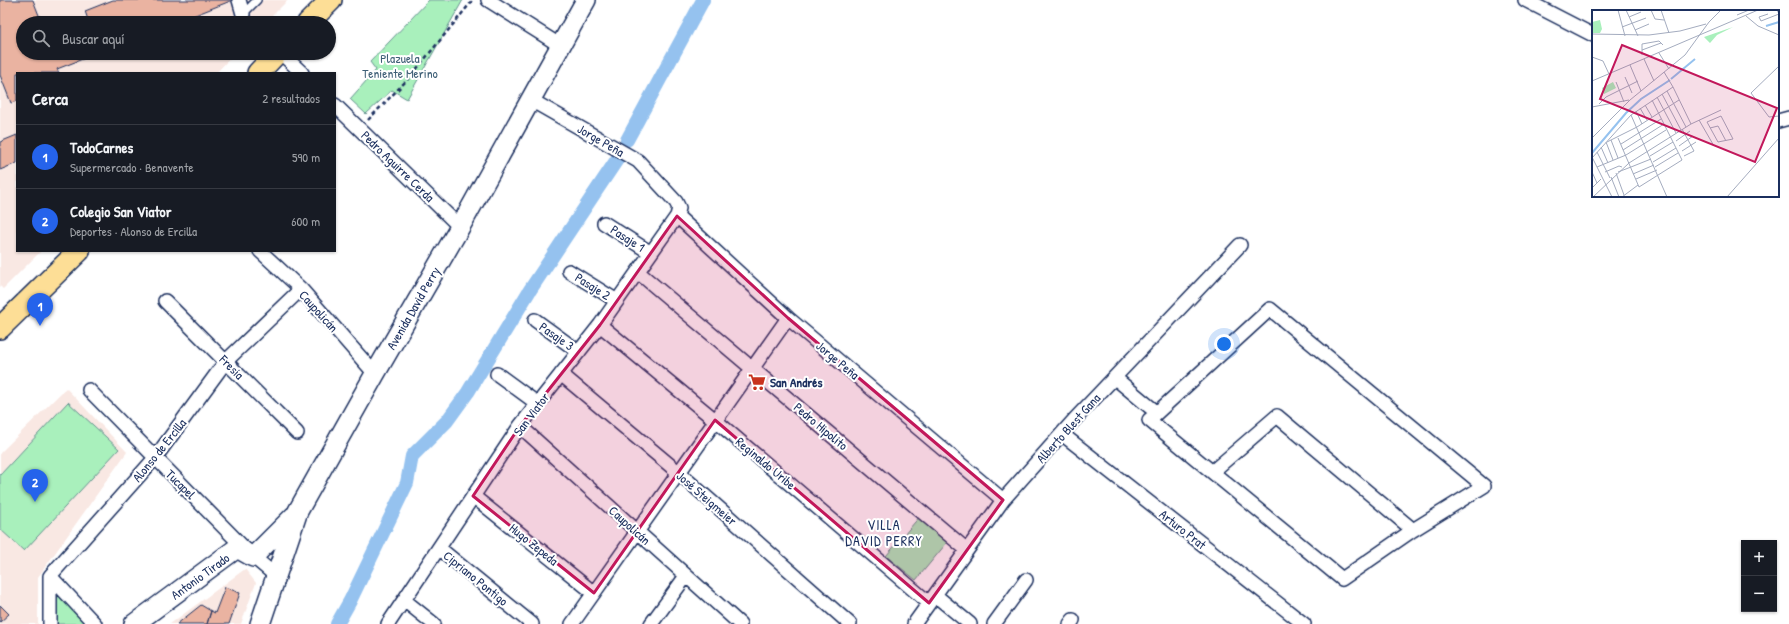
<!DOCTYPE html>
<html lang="es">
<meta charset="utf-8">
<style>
:root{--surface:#171b24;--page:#20242c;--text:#f1f3f6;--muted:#9ea1a6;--line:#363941;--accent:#2563eb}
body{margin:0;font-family:"Patrick Hand",sans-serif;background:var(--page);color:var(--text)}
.controls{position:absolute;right:12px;bottom:12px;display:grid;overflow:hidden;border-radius:0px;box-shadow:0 1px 3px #0004}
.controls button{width:36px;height:36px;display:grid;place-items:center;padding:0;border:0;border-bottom:1px solid var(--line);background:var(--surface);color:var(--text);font:20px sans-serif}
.you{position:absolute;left:1224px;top:344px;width:14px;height:14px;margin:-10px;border:3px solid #fff;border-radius:50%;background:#1a73e8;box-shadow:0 0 0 6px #1a73e833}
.badge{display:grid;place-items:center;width:26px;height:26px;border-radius:50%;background:var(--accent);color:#fff;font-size:13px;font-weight:700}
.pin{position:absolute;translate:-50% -33px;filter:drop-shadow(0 1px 2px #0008)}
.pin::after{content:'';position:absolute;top:21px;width:14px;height:12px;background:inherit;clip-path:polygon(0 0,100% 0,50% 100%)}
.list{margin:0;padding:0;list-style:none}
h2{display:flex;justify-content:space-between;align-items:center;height:52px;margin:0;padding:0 16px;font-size:17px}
h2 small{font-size:13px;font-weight:400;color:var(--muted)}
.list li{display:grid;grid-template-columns:26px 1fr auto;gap:12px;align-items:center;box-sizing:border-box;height:64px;padding:0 16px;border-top:1px solid var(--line)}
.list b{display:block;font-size:15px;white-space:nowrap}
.list p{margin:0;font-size:13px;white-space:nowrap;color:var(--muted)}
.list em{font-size:13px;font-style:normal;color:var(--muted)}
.icon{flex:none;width:22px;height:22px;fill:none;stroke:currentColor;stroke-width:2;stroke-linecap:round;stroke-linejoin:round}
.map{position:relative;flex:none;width:1789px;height:624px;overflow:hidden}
.search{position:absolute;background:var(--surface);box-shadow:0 1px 3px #0004;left:16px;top:16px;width:320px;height:44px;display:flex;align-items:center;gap:10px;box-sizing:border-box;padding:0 14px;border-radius:22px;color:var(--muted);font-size:15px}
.panel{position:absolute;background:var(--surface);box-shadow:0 1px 3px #0004;left:16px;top:72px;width:320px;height:180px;border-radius:0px}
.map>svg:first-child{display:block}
</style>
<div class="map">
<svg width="1789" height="624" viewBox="0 0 1789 624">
<rect width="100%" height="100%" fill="#fff"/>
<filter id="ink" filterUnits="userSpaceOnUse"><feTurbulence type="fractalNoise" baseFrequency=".025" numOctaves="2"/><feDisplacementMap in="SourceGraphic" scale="8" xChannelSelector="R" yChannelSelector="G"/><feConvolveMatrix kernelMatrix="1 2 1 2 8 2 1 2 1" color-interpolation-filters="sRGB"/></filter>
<g filter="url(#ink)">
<!-- built -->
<path fill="#f9e8e3" d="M0 0H288L265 23H23V53H235L216 73H17V251H41L3 289 0 286Z
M66 388 127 452 38 577V624H0V453Z
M245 569 256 583 241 624H170Z"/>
<!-- green -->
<path fill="#a9f0bc" stroke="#62908d" d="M429 0H463L407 99 392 90 366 114 350 99 376 70 370 62Z
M68 402 119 449 24 551 0 529V475Z
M921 515 950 539 916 580 886 556Z
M55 587 88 624H54Z"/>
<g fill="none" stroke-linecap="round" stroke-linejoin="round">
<!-- canal -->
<path stroke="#95c2ef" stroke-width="14" d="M627 140 703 0
M337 624 350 601 407 483 412 456 447 421 468 392 530 290 618 158"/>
</g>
<!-- building -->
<path fill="#eab3a1" stroke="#1b2f5e" d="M0 0H33L42 23H23V53H98L57 69 59 73H17V101L11 103 0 75Z
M113 0H233L175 23H89L85 11Z
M17 135V163L0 170V142Z
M225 587 240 593 229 624H207L211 611 215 613Z
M0 605 9 614 0 622Z
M201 605 211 611 207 624H177Z"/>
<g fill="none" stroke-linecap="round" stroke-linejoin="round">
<!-- service casing -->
<g stroke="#1b2f5e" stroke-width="10">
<path id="service" d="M251 23 243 14 257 0"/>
</g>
<!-- minor casing -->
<g stroke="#1b2f5e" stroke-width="16">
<path id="minor" d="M239 0 243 14
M488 0 561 46
M1525 0 1593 35
M281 53 302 73
M335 105 460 227
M1778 121 1789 118
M677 216 788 318 1003 500
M604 223 651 253
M260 251 301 289 375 374
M569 271 617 301
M638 272 967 550
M165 301 297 433
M1270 309 1484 486 1413 530 1342 579 1149 420Z
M535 320 579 352
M600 325 715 420 929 603
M497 374 538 404
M561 374 678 472 850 624
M1115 378 1156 412
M89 390 250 554 276 576
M520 426 740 624
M1062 434 1304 624
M1212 472 1277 416 1413 530
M473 496 594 593
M439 548 532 624
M50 576 95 624
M935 595 970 624
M404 600 434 624
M50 624V576L155 458 226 361 301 289
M388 624 520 426 600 325 677 216 679 208 676 202 638 161 531 100
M572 624 788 318
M651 624 686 576
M914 624 1003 500 1074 420 1240 245
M994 624 1026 580
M1070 624 1073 620"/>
</g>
<!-- secondary casing -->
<g stroke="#1b2f5e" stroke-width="22">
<path id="secondary" d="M134 624 237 548 253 557 294 516
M260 624 298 511 375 374 460 227 586 0"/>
</g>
<!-- primary casing -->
<g stroke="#1b2f5e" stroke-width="24">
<path id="primary" d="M308 23 331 0
M258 73 277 53
M0 328 79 251"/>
</g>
<!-- path -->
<path stroke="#1b2f5e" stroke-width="2.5" stroke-dasharray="4 3" stroke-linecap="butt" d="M368 120 410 77 473 0"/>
<!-- service -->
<use href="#service" stroke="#fff" stroke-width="7"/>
<!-- minor -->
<use href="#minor" stroke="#fff" stroke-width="13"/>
<!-- secondary -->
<use href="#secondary" stroke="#fff" stroke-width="19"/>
<!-- primary -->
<use href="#primary" stroke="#fdde96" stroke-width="21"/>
</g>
</g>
<!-- marked area -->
<path fill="#c2185b" fill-opacity="0.2" stroke="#c2185b" stroke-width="3" stroke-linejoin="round" d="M677 216 788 318 1003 500 929 603 715 420 594 593 473 496 520 426 600 325Z"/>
<!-- icons -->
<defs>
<g id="supermarket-bare" transform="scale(1.38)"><path d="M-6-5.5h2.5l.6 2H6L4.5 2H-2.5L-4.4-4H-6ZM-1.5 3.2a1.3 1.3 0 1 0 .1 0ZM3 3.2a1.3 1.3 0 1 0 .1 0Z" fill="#c8321e" stroke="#fff" stroke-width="2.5" paint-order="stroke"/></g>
</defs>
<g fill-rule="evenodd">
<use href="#supermarket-bare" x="757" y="382"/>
</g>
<g text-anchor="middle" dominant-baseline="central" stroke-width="4" stroke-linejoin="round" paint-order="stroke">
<!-- park labels -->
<g font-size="13" fill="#3e5f76" stroke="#fff">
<text x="400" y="58">Plazuela<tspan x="400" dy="15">Teniente Merino</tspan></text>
</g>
<!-- street labels -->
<g font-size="13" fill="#1b2f5e" stroke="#fff">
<text transform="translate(601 140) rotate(30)">Jorge Peña</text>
<text transform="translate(398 166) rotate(44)">Pedro Aguirre Cerda</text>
<text transform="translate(628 238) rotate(33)">Pasaje 1</text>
<text transform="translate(593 286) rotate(32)">Pasaje 2</text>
<text transform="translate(413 308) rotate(-60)">Avenida David Perry</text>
<text transform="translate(319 311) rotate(48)">Caupolicán</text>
<text transform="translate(557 336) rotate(35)">Pasaje 3</text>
<text transform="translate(838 360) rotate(40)">Jorge Peña</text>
<text transform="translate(232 367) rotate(45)">Fresia</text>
<text transform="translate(531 414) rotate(-53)">San Viator</text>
<text transform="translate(821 426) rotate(40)">Pedro Hipolito</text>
<text transform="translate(1068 428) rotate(-48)">Alberto Blest Gana</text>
<text transform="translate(159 450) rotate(-51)">Alonso de Ercilla</text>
<text transform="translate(766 463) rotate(40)">Reginaldo Uribe</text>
<text transform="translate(181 484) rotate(45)">Tucapel</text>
<text transform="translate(707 498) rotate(41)">José Steigmeier</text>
<text transform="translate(630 525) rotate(42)">Caupolicán</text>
<text transform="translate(1183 529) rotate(38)">Arturo Prat</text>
<text transform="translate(534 544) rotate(39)">Hugo Zepeda</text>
<text transform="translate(200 576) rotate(-36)">Antonio Tirado</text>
<text transform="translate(476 578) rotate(39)">Cipriano Pontigo</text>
</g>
<!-- poi labels -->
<g font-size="13" font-weight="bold" fill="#1b2f5e" stroke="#fff" text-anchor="start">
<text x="770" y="382">San Andrés</text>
</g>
<!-- neighbourhood labels -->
<g font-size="14" letter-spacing="1" fill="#1b2f5e" stroke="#fff">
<text x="884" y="524">VILLA<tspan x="884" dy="16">DAVID PERRY</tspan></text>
</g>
</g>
<!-- overview -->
<g transform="translate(1592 10)">
<rect width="187" height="187" fill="#fff"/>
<path d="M8 10 10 19 8 23H1L0 12ZM141 17 125 25 118 33 112 27ZM21 72 24 78 12 84 10 78Z" fill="#a9f0bc"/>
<path fill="none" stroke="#95c2ef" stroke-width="2" d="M174 16 187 12M79 69 103 49M0 143 34 103 49 89 78 70"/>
<path fill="none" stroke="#a4acbf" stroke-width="1" d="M26 0 33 26M34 0 46 26M59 0 63 9 72 10M69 0 77 23M176 4 167 7 169 11 187 4 185 0M145 5 157 0M154 6 166 16 187 25M37 7 49 2M30 17 54 8M43 20 57 14M0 24 57 25 88 21 114 14M50 40 69 33M67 43 77 59M50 45V34L67 31 71 35M0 47 11 51 17 64M52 49 62 71M38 55 49 81M187 56 159 83 177 107 187 106M33 67 40 83M0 71 166 0M24 72 32 92M81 77 99 114M75 81 94 117M70 84 89 120M65 87 84 123M7 94 14 87 46 71M53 95 60 107M0 97 37 90M48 98 55 110M44 101 50 114M39 105 75 187M129 106 141 129 126 132 115 112ZM107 110 122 136M118 118 126 116 134 131M90 119 102 141 92 146M0 128 38 90 93 45 117 12 129 0M26 128 47 177 90 150 60 90M19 130 26 148M84 131 98 121M14 132 21 150M15 132 45 117 87 90M29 134 69 109M87 136 101 126M9 137 16 153M31 140 72 114M90 141 104 132M5 142 18 168M58 146 81 132M0 147 20 187M0 148 39 105 81 77 72 62M61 152 84 138M5 157 34 145 74 120M39 157 59 149M63 157 86 143M0 162 5 173M13 162 27 156 30 157M26 162 39 157M24 163 32 185M41 164 62 155M19 167 27 187M44 169 65 160M0 178 9 169M1 187 37 153 99 114 129 100M30 187 46 175M135 187 187 128"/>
<path fill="#c2185b" fill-opacity="0.15" stroke="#c2185b" stroke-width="2" d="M30 35 185 98 163 152 8 89Z"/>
<rect width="187" height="187" fill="none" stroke="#1b2f5e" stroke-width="2"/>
</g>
</svg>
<div class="controls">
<button>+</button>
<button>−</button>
</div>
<div class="you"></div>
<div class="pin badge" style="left:40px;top:326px">1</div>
<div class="pin badge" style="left:35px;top:502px">2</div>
<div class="search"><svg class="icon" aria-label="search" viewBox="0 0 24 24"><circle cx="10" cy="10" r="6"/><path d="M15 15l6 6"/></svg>Buscar aquí</div>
<section class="panel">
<h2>Cerca<small>2 resultados</small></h2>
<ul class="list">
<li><span class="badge">1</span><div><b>TodoCarnes</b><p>Supermercado · Benavente</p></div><em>590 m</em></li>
<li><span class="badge">2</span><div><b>Colegio San Viator</b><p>Deportes · Alonso de Ercilla</p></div><em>600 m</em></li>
</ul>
</section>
</div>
